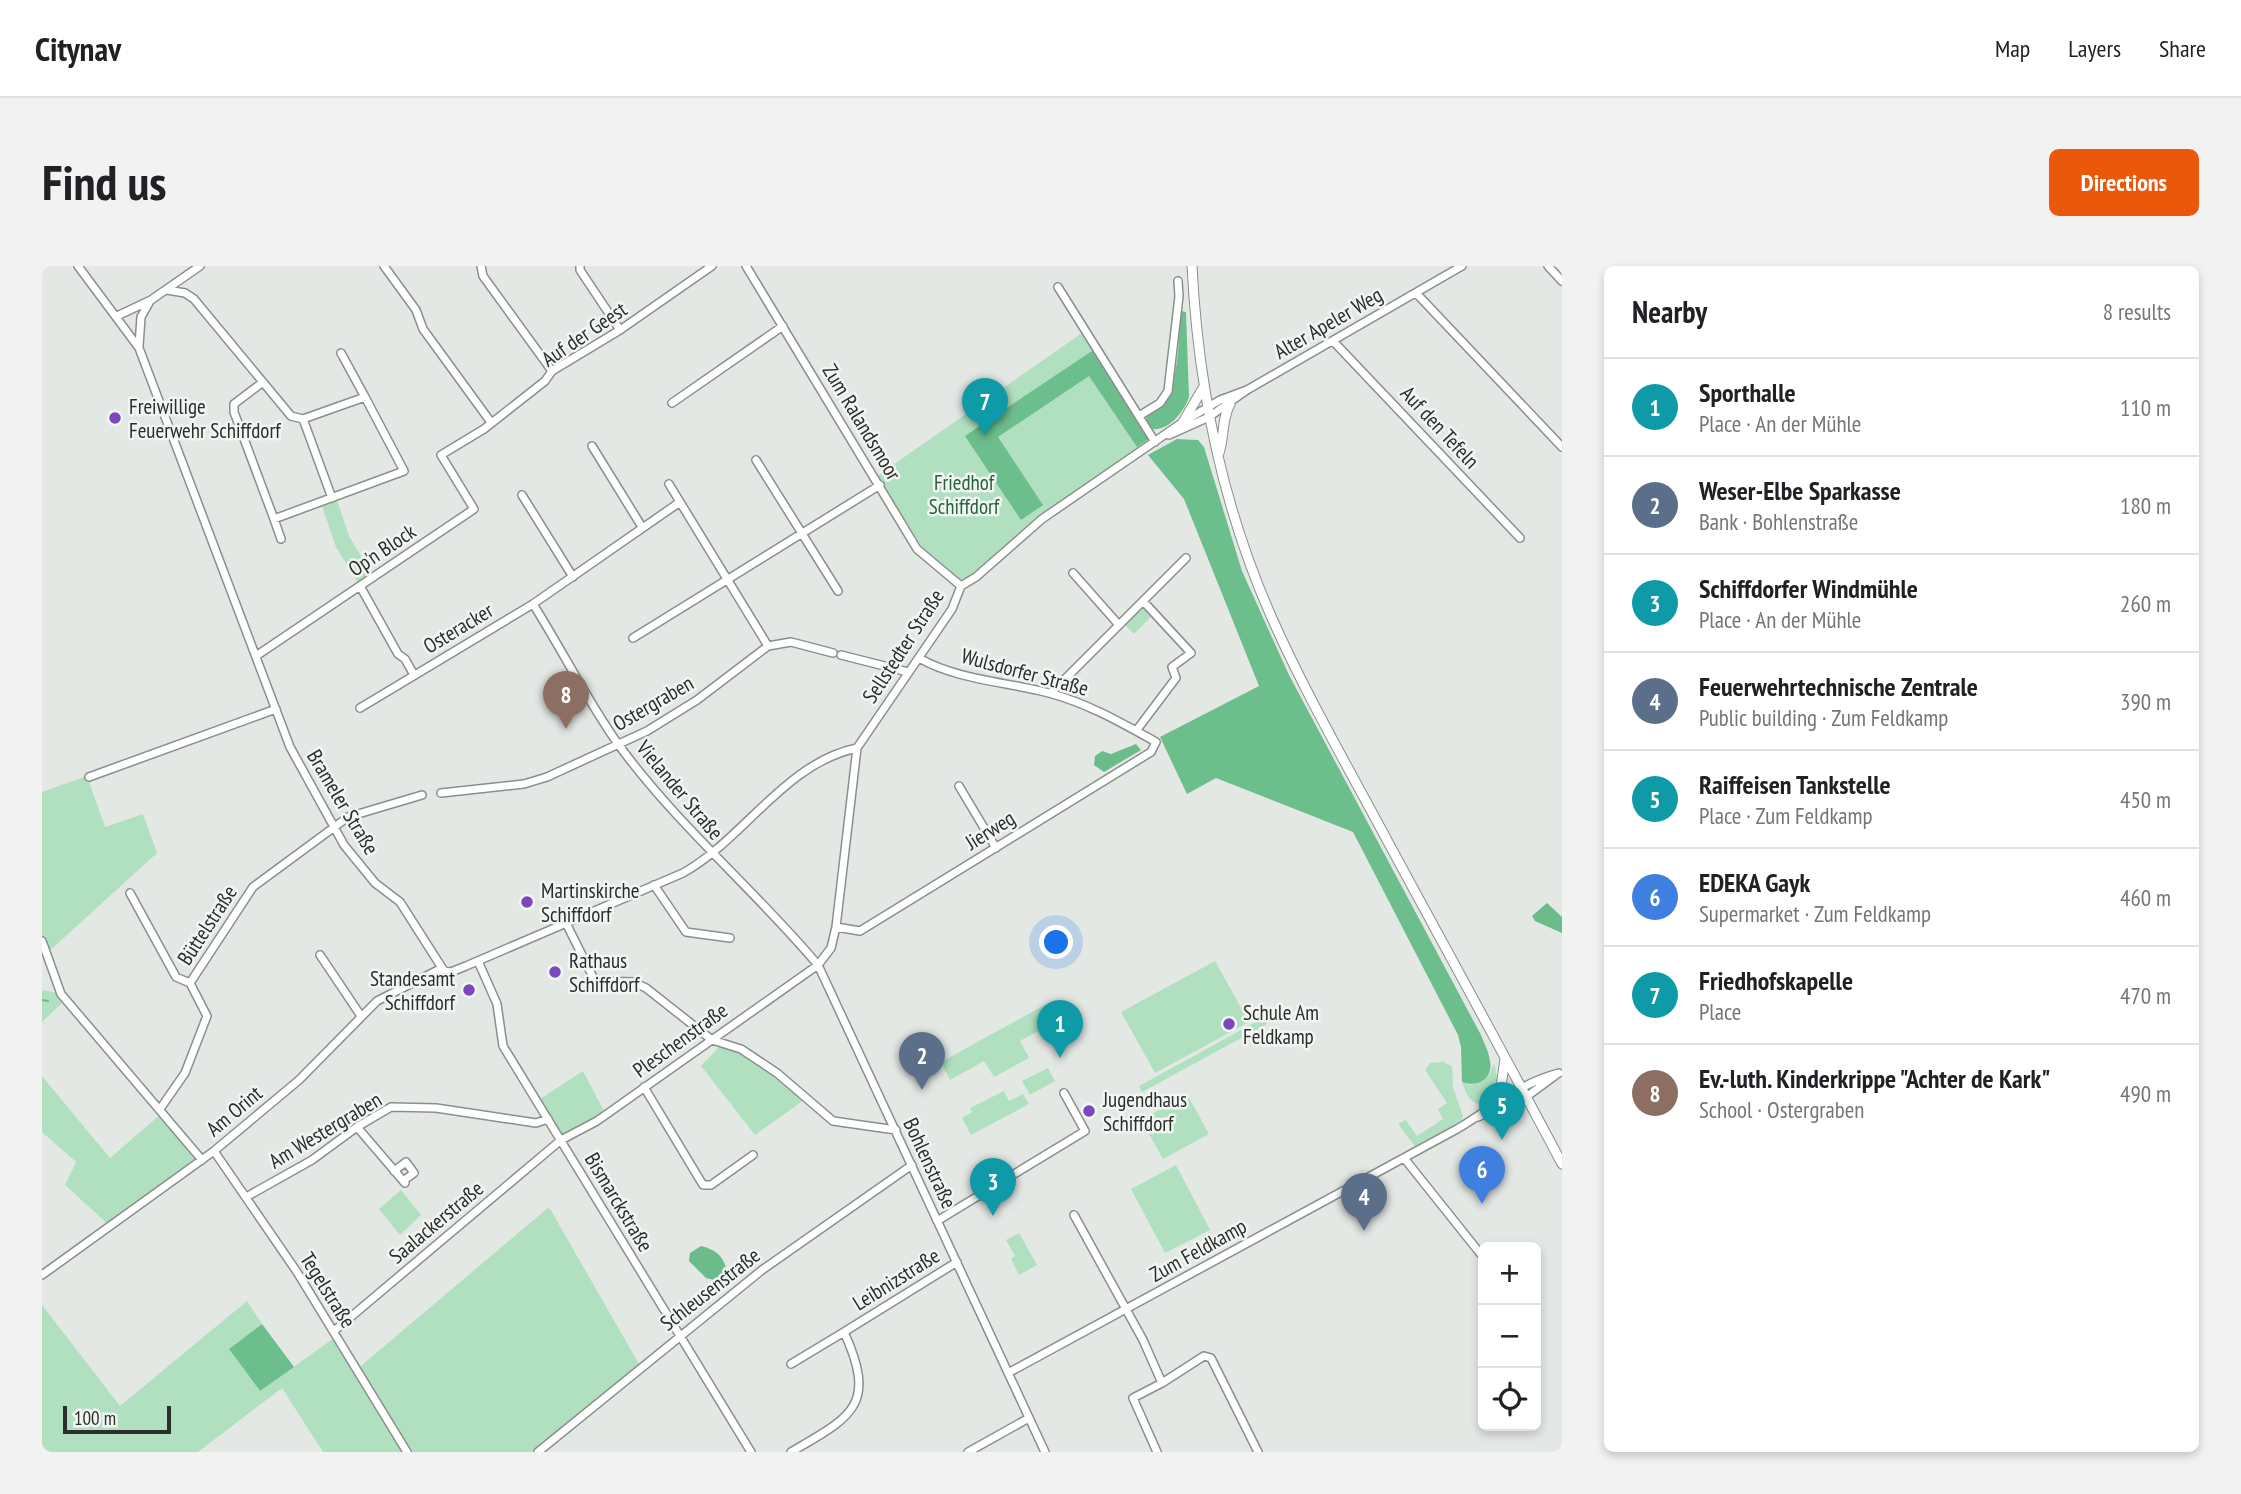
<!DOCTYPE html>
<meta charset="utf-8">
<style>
:root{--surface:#fff;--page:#f2f2f2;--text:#202124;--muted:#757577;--line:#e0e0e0;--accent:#ea580c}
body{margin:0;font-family:"PT Sans Narrow",sans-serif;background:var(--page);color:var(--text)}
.controls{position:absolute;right:21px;bottom:21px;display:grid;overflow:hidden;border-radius:10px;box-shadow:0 4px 10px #0003}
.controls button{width:63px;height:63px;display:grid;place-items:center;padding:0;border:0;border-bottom:2px solid var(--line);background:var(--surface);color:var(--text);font:35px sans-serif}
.scale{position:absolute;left:21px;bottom:18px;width:108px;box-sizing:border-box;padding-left:7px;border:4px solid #2c2e2c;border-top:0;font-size:19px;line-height:24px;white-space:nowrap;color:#2c2e2c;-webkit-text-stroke:5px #f1f6f3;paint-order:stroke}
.you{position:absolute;left:1015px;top:677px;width:24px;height:24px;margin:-18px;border:5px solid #fff;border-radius:50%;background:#1a73e8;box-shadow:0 0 0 10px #1a73e833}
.badge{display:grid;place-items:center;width:46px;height:46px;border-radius:50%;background:var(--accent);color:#fff;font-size:23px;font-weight:700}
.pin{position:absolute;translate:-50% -58px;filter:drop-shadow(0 2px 4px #0008)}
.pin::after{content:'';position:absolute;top:37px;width:24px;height:21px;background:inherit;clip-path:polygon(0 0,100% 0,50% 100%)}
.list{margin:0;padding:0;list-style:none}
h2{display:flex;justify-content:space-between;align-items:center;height:91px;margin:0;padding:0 28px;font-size:30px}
h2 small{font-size:23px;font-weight:400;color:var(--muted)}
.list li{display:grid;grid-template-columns:46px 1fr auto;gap:21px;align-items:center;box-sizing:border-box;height:98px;padding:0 28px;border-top:2px solid var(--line)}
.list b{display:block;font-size:26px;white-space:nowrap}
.list p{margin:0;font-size:23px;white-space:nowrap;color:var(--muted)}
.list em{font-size:23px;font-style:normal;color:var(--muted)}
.icon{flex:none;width:38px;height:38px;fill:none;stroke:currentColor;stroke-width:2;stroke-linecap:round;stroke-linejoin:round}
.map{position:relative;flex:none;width:1520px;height:1186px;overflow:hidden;border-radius:10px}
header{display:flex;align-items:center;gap:42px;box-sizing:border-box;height:98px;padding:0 35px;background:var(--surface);border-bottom:2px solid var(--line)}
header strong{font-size:33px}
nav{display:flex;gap:38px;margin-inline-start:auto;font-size:24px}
.intro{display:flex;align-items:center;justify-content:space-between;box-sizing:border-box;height:168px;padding:0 42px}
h1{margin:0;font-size:49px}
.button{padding:18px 32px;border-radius:10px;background:var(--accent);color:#fff;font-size:24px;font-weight:700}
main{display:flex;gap:42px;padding:0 42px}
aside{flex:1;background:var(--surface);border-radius:10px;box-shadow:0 4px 10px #0003}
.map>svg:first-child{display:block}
</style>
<header>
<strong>Citynav</strong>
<nav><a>Map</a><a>Layers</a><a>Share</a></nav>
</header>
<div class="intro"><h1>Find us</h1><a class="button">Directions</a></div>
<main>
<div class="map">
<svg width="1520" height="1186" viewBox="0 0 1520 1186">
<rect width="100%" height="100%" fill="#e4e8e5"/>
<!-- green -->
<path fill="#b1e0c1" d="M1040 67 1110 174 987 258 929 309 919 314 884 287 835 210Z
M295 234 307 270 330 308 316 317 294 281 280 240Z
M1099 340 1109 351 1092 368 1082 358Z
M45 510 63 561 101 548 115 587 3 689 0 681V526Z
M1173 695 1207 756 1113 807 1079 746Z
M0 724 16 727 22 735 0 756Z
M1003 739 1013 756 978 775 987 792 952 811 942 795 908 814 899 796Z
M1221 752 1225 758 1100 826 1097 820Z
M679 779C711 791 736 812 762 834L713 869 659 800Z
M1401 796 1410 800 1411 821 1421 850 1419 855 1373 880 1356 858 1364 854 1375 870 1401 853 1396 843 1405 837 1383 804 1388 797Z
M1452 797C1457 814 1457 830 1439 839 1426 835 1424 827 1420 816L1428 819 1447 809Z
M1006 802 1013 815 988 829 980 815Z
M541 805 562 845 522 870 498 833Z
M0 810 68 892 119 848 160 896 69 961 23 919 34 896 0 866Z
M962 825 967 835 981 828 987 838 929 869 920 852 930 846 928 842Z
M1145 828 1167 868 1121 893 1099 854Z
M1134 899 1168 964 1123 987 1089 923Z
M359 924 379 949 358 969 337 943Z
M507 941 601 1105 502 1186H281L240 1122 156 1186H0V1039L78 1140 205 1035 220 1058 187 1083 218 1125 292 1072 314 1104Z
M977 967 995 999 977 1009 969 993 973 990 964 974Z"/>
<!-- forest -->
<path fill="#6dbe8d" d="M1139 45 1144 46 1147 131C1142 145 1128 165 1110 163L1104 154 1105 150C1140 129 1135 83 1139 45Z
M1050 85 1108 172 1095 181 1047 110 956 171 1001 239 979 254 923 170Z
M1135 173 1156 174 1162 181 1200 305 1247 409 1439 769C1442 777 1447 786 1448 795 1452 813 1434 822 1420 816L1419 781 1416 769 1311 566 1174 512 1145 528 1118 471 1217 420 1142 233 1106 189Z
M220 1058 252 1101 218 1125 187 1083Z"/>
<!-- water -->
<path fill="#6abc8b" d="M1094 478 1099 484 1062 506 1052 499 1053 490 1060 485 1069 488Z
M1505 637 1520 651V667L1493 655 1490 650Z
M659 980C674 984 682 990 685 1006L676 1015 664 1012 647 995 648 987Z"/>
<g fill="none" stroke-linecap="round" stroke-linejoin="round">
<!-- stream -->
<path stroke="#6abc8b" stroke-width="2" d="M0 734 6 735"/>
<!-- minor casing -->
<g stroke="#8b8f8c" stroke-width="10">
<path id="minor" d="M36 0 97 82 248 481 302 579 333 617 358 636 402 705 409 706 424 700 641 607C702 573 743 497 815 482
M342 0 374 44 381 63 448 155
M439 0 441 10 510 105
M538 0V4L578 64
M704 0 875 283 919 320
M1506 0 1520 15
M1016 21 1113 176
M125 24 143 27 152 33 249 150 261 153 290 232
M1374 27 1520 181
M75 50 109 34 158 0
M1291 75 1478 272
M97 80 99 51 108 35
M299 87 323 131
M221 116 192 138V146L232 253 362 205 323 131 261 153
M630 137 741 60
M1097 150 1118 137 1126 125 1137 30 1136 15
M1127 169 1167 151 1205 124 1420 0
M550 180 600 261
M714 194 796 325
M627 218 726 380
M480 229 531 311
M232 253 239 273
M1031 307 1077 359
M318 320 356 388 363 393 372 409
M491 338C520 384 545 434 576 478 635 559 712 623 776 699L1003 1186
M591 372 838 219
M799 389 866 406
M214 390 432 243 399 189 442 163 503 115 510 105 578 64 670 0
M1009 427 1144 292
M318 442 491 338 638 236
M1094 465 1134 412 1130 401 1149 387 1101 335
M47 511 234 443
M917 520 954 582
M399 527 482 518 505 511 605 465 655 434 726 380 749 376 791 387
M612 619 644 666 688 672
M88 627 134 711 148 717
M524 657 553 715 591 716 604 722 670 774 699 783 735 807 791 855 854 864
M794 661 818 665 1109 486 1114 476C1080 457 1045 437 1007 427 966 416 915 414 877 392
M0 675 19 728 160 894
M278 689 319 750
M436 695 455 738 461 780 709 1186
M148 717 211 621 306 551 380 529
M602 821 661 919H669L711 889
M118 843 143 807 165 750 148 717
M1436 851 1484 831 1514 809
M315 861 363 917
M172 885 255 1006 365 1186
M1362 892 1441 991
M352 905 364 896 372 907 361 915
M206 930 270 894 315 861 349 841 394 842 494 857 506 853
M1032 949 1101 1074 1120 1117 1091 1132 1115 1186
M895 955 1043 865 1022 827
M0 1009 172 885 257 814 335 735 400 702
M292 1065 519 874 555 855 776 699 789 682 794 661 815 482 910 343 919 320 934 311 1000 253 1141 156 1178 134 1205 124
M749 1098 802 1066
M966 1107 1415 863C1451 842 1475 818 1517 807
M1120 1117 1162 1090 1169 1092 1216 1186
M496 1186 720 1004 870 899
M749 1186C809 1151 836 1140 802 1066L915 996
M926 1186 987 1152"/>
</g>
<!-- major casing -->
<g stroke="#8b8f8c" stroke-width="11">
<path id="major" d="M1150 0C1156 120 1180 239 1229 350 1263 427 1306 501 1346 576 1404 683 1463 790 1520 898
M1141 156 1161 122
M1176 190C1183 172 1179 154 1188 138
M1457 834 1463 793"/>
</g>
<!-- minor -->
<use href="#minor" stroke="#fff" stroke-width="7"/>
<!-- major -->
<use href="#major" stroke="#fff" stroke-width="9"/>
</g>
<!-- markers -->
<g fill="#7c46bd" stroke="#f1f6f3" stroke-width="2.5">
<circle cx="73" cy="152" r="7"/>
<circle cx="485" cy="636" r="7"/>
<circle cx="513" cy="706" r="7"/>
<circle cx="427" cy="724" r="7"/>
<circle cx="1187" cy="758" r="7"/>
<circle cx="1047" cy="845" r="7"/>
</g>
<g text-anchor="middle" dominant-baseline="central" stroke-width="5" stroke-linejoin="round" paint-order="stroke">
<!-- street labels -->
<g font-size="21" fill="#2c2e2c" stroke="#f1f6f3">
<text transform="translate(1286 57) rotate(-30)">Alter Apeler Weg</text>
<text transform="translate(542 68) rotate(-34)">Auf der Geest</text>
<text transform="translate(820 156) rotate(59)">Zum Ralandsmoor</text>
<text transform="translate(1398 161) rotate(47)">Auf den Tefeln</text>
<text transform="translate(340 284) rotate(-34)">Op'n Block</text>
<text transform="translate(416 362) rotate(-31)">Osteracker</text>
<text transform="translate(861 380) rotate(-57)">Sellstedter Straße</text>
<text transform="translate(983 406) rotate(15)">Wulsdorfer Straße</text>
<text transform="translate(611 437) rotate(-30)">Ostergraben</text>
<text transform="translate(638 524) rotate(50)">Vielander Straße</text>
<text transform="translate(301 536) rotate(59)">Brameler Straße</text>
<text transform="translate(948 564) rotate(-32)">Jierweg</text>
<text transform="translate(165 659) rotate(-57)">Büttelstraße</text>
<text transform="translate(638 774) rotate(-36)">Pleschenstraße</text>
<text transform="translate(192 845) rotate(-40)">Am Orint</text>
<text transform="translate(283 864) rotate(-31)">Am Westergraben</text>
<text transform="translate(888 897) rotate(65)">Bohlenstraße</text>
<text transform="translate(577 936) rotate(59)">Bismarckstraße</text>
<text transform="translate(394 956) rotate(-40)">Saalackerstraße</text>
<text transform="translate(1156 984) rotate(-29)">Zum Feldkamp</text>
<text transform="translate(854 1013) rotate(-32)">Leibnizstraße</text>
<text transform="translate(668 1023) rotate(-38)">Schleusenstraße</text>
<text transform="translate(286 1024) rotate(58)">Tegelstraße</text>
</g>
<!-- poi labels -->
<g font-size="21" fill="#2c2e2c" stroke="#f1f6f3" text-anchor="start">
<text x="87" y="140">Freiwillige<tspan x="87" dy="24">Feuerwehr Schiffdorf</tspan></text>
<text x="499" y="624">Martinskirche<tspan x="499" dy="24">Schiffdorf</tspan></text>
<text x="527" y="694">Rathaus<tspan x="527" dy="24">Schiffdorf</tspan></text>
<text x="413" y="712" text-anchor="end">Standesamt<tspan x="413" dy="24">Schiffdorf</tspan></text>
<text x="1201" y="746">Schule Am<tspan x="1201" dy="24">Feldkamp</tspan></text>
<text x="1061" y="833">Jugendhaus<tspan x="1061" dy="24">Schiffdorf</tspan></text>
</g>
<!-- park labels -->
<g font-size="21" fill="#25603f" stroke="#f1f6f3">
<text x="922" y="216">Friedhof<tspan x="922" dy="24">Schiffdorf</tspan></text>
</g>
</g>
</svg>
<div class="controls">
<button>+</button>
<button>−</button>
<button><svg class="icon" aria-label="locate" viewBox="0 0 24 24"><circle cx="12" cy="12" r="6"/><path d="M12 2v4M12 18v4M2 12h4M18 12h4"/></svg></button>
</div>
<div class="scale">100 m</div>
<div class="you"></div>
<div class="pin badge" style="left:1018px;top:792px;background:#0f9aa8">1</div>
<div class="pin badge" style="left:880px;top:824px;background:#5c6f8a">2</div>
<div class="pin badge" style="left:951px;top:950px;background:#0f9aa8">3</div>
<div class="pin badge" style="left:1322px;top:965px;background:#5c6f8a">4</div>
<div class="pin badge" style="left:1460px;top:874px;background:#0f9aa8">5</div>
<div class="pin badge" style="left:1440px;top:938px;background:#3f7fe0">6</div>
<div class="pin badge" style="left:943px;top:170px;background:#0f9aa8">7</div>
<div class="pin badge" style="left:524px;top:463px;background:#8d6e63">8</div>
</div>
<aside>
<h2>Nearby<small>8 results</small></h2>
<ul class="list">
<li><span class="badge" style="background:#0f9aa8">1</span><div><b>Sporthalle</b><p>Place · An der Mühle</p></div><em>110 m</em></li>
<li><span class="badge" style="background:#5c6f8a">2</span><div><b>Weser-Elbe Sparkasse</b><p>Bank · Bohlenstraße</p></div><em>180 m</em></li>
<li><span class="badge" style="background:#0f9aa8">3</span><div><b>Schiffdorfer Windmühle</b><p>Place · An der Mühle</p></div><em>260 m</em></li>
<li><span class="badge" style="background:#5c6f8a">4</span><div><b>Feuerwehrtechnische Zentrale</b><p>Public building · Zum Feldkamp</p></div><em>390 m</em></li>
<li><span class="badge" style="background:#0f9aa8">5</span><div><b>Raiffeisen Tankstelle</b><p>Place · Zum Feldkamp</p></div><em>450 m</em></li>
<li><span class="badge" style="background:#3f7fe0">6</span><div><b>EDEKA Gayk</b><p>Supermarket · Zum Feldkamp</p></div><em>460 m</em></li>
<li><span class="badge" style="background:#0f9aa8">7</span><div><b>Friedhofskapelle</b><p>Place</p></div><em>470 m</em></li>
<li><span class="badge" style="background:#8d6e63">8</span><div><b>Ev.-luth. Kinderkrippe &quot;Achter de Kark&quot;</b><p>School · Ostergraben</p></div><em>490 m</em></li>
</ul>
</aside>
</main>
